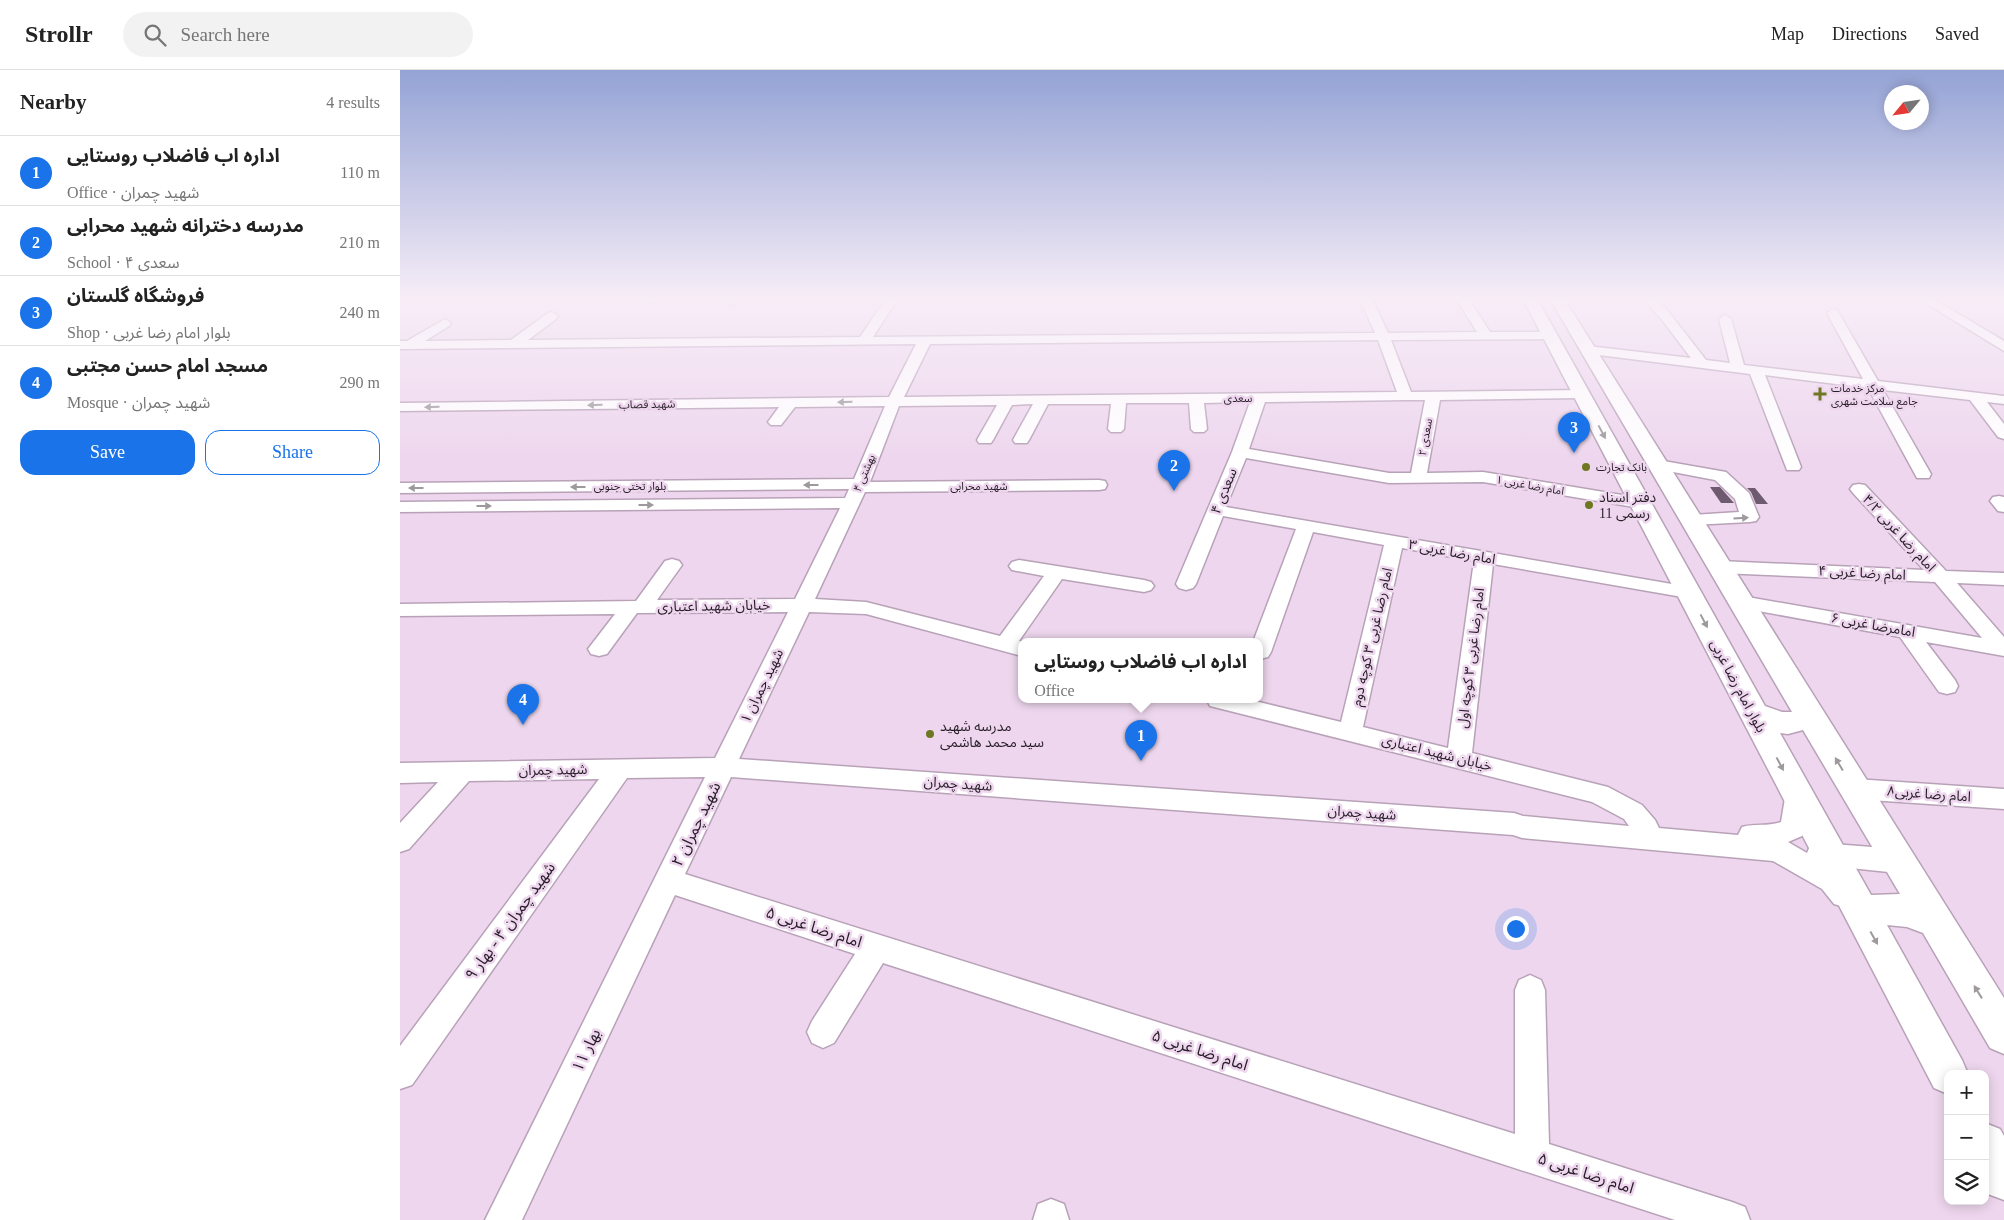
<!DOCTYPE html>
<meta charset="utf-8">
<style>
:root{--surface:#fff;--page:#f2f2f2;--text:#222;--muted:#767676;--line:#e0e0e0;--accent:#1a73e8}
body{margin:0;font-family:"Times New Roman","Noto Sans Arabic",serif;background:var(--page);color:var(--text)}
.controls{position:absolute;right:15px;bottom:15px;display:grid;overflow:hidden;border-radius:10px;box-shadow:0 2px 12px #0003}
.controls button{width:45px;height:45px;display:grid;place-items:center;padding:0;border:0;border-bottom:1px solid var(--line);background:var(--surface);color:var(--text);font:25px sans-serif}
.compass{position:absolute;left:1484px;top:15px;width:45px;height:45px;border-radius:50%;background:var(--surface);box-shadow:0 2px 12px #0003;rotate:241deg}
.you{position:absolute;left:1115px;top:858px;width:18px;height:18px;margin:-12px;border:4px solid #fff;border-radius:50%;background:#1a73e8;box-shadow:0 0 0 8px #1a73e833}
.badge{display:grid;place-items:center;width:32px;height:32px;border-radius:50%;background:var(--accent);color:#fff;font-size:16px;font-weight:700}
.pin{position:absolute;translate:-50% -41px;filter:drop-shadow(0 1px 2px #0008)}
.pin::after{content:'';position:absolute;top:26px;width:18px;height:15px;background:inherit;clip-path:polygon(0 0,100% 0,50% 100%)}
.popup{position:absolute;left:618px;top:568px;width:245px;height:65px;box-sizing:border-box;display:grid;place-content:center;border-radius:10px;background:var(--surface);filter:drop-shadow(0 1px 4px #0005);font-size:16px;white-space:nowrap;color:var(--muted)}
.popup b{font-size:19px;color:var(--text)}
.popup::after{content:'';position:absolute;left:50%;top:100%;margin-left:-10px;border:10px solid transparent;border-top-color:var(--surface)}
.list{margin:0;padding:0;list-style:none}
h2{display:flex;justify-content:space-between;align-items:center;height:65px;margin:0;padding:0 20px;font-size:21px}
h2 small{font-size:16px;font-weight:400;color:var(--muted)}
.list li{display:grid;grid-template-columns:32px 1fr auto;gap:15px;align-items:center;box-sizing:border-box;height:70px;padding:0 20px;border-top:1px solid var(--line)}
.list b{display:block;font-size:19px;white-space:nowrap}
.list p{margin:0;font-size:16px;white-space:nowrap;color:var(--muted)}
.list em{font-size:16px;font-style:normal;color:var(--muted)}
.actions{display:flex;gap:10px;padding:15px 20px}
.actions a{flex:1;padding:11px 0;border:1px solid var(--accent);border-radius:15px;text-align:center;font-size:18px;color:var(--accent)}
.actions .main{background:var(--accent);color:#fff}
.icon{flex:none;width:28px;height:28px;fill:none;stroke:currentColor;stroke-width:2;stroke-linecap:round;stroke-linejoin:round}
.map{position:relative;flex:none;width:1604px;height:1150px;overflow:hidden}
header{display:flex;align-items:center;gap:30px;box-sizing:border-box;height:70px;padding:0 25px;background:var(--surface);border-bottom:1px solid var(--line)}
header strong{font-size:24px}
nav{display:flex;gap:28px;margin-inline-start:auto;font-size:18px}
.search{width:350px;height:45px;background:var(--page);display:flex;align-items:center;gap:12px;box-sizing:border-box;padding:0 18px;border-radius:28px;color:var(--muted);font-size:19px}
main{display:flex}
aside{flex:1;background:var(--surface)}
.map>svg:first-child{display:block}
</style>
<header>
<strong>Strollr</strong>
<div class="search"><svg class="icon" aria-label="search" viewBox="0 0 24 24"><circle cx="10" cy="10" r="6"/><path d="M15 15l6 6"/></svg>Search here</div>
<nav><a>Map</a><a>Directions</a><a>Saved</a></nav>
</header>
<main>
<aside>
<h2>Nearby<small>4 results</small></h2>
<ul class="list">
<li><span class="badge">1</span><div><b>اداره اب فاضلاب روستایی</b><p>Office · شهید چمران</p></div><em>110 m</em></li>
<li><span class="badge">2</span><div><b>مدرسه دخترانه شهید محرابی</b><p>School · سعدی ۴</p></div><em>210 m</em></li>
<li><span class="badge">3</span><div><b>فروشگاه گلستان</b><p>Shop · بلوار امام رضا غربی</p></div><em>240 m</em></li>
<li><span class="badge">4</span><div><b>مسجد امام حسن مجتبی</b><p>Mosque · شهید چمران</p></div><em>290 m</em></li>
</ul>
<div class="actions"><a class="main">Save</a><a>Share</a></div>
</aside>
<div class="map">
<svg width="1604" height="1150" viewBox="0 0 1604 1150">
<rect width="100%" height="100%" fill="#eed7ee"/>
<!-- building -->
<path fill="#6f5b6f" d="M1310 417H1320L1334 433H1321Z
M1347 418H1355L1368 434H1356L1351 422Z"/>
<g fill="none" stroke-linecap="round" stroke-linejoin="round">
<!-- minor casing -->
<g stroke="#b8a2b8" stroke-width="3">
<path id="minor" d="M250 227H263L253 234 247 230Z
M328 227H340L334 234 330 235 324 231Z
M487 227H499L473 267 975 263 959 227H971L988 263 1077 262 1055 227H1067L1090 262H1155L1156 265 1155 268 1150 269 991 270 1011 322 1181 320 1186 321 1188 324 1186 327 1181 328 1040 330 1027 403 1083 402 1240 428 1246 429 1249 433 1246 437 1240 438 1083 412 989 413 846 388 826 437 1295 518 1298 522 1295 526 1288 528 1093 494 1072 683 1208 717 1242 735 1255 750 1259 758 1338 765 1342 757C1355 753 1368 757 1381 752L1385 728 1389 721 1398 718 1407 721 1411 728 1406 758 1402 766 1388 772 1407 783 1410 776 1420 773 1498 779 1508 783 1512 791 1508 799 1498 803 1431 796C1443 803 1452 812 1458 825L1454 834 1444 837 1434 834 1422 819 1373 791 1122 768 1113 765 331 707 285 804 1115 1064V920L1119 910 1130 905 1141 910 1145 920 1149 1074 1332 1132 1345 1137 1350 1150H1275L483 893 434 973 423 978 412 973 407 962 412 951 455 884 275 825 122 1150H85L305 707 227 708 12 1015 0 1019V976L199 709 69 711 9 779 0 782V753L38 712 0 713V693L315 688 388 542 237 543 207 584 199 586 191 584 188 579 215 544 0 546V534L236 531 265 491 272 489 279 491 282 495 257 530 395 529 440 438 0 442V432L445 428 449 419 0 423V413L454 409 485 336 395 337 381 355H371L368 352 379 337 0 341V333L489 327 516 274 0 279V271H7L45 249 51 253 49 256 25 271 111 270 148 243 152 242 158 246 156 249 128 270 460 267ZM978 270 997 322 504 327 530 274ZM1006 330H1025L1011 403H989L849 379 865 332ZM850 332 832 382 776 514 779 518 786 520 793 518 796 514 823 446 896 459 853 572H860V589L868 587 871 582 913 462 984 475 941 652 851 630H807L810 636 1192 732 1224 749 1229 756 1123 746 1114 743 339 689 409 542 466 544 622 586 624 572 619 571 662 509 744 522 751 520 754 516 751 512 744 510 619 490 612 492 609 496 612 500 644 506 600 566 466 532 415 529 465 422 699 420 705 419 707 415 705 411 699 410 470 412 499 336 597 335 577 370 579 373H591L593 370 612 335 633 334 613 370 615 373H627L629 370 648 334H711L708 359 711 362H721L724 359 726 333H789L791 359 794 362H804L807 359 804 333ZM1002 478 1074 491 1048 678 963 657Z
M1240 227H1252L1267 240 1306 290 1330 293 1319 249 1325 245 1331 249 1344 295 1463 309 1427 243 1433 239 1437 240 1478 311 1604 326V334L1587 332 1604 354V369L1598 367 1570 330 1483 320 1531 404 1529 408H1517L1468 318 1365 305 1401 397 1399 400H1387L1350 304 1183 283 1181 280 1183 277 1188 276 1291 288 1259 246Z
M1335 227H1348L1349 228 1343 232Z
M1516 227H1530L1604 271V281Z
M1258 390 1326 402 1349 423 1359 447 1356 451 1350 452 1292 455 1286 454 1283 450 1286 446 1292 445 1339 442 1335 429 1315 410 1252 398 1250 395 1252 392Z
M1459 414 1465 415 1546 501 1604 503V515L1557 513 1604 567V586L1526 572 1555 610 1558 616 1555 622 1547 624 1539 622 1500 567 1342 538 1335 536 1332 532 1335 528 1342 526 1582 568 1535 512 1320 503 1313 501 1310 497 1313 493 1320 491 1524 500 1453 423 1450 419 1453 415Z
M1599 426 1604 427V442L1598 441 1590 431 1593 427Z
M1455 709 1604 719V739L1455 729 1446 726 1442 719 1446 712Z
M651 1129 664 1134 669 1150H633L638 1134Z"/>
</g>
<!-- major casing -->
<g stroke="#b8a2b8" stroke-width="3">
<path id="major" d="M1122 227H1136L1365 636 1382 642H1392L1149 227H1163L1604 928V984L1590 978 1523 863 1507 857 1487 855 1562 990 1568 1004H1548V1024L1534 1018ZM1403 660 1500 824 1471 825 1380 663 1388 664Z
M1585 1053 1600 1059 1604 1066V1130L1588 1124 1585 1118Z"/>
</g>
<!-- minor -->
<use href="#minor" fill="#fff" fill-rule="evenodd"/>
<!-- major -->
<use href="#major" fill="#fff" fill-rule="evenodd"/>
</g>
<!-- one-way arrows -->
<defs><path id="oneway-solid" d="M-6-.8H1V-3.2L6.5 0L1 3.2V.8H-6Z" transform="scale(1.25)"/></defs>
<g fill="#9d999d">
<use href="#oneway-solid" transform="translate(445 332) rotate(179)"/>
<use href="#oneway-solid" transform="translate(195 335) rotate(179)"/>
<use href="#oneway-solid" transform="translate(32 337) rotate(179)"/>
<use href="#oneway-solid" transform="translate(1202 362) rotate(62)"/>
<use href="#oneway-solid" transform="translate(411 415) rotate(180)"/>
<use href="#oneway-solid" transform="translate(178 417) rotate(180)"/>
<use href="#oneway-solid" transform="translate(16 418) rotate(180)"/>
<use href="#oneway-solid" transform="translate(246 435)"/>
<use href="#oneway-solid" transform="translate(84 436)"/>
<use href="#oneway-solid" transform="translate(1341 448) rotate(-3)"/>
<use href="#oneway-solid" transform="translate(1304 551) rotate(62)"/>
<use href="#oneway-solid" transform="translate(1380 694) rotate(62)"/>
<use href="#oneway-solid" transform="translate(1439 694) rotate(-121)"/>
<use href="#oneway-solid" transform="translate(1474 868) rotate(61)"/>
<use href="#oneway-solid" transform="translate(1578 922) rotate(-122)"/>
</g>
<!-- sky -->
<linearGradient id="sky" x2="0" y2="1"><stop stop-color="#94a3d5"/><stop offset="0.59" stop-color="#f7edf7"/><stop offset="1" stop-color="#f7edf7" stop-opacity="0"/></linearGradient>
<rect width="1604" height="388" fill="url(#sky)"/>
<!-- markers -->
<g fill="#6e7823" stroke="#eed7ee" stroke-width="2">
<path d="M1417.5 316.5h5v5h5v5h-5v5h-5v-5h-5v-5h5z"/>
<circle cx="1186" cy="397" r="5"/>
<circle cx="1189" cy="435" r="5"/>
<circle cx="530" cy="664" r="5"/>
</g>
<g text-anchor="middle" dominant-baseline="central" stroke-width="5" stroke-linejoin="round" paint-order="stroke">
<!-- far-poi labels -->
<g font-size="11" fill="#261d26" stroke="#eed7ee" text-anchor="start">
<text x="1431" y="318">مرکز خدمات<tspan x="1431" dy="13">جامع سلامت شهری</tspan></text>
<text x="1196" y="397">بانک تجارت</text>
</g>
<!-- far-street labels -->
<g font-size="11" fill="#261d26" stroke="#eed7ee">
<text transform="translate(838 328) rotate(-1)">سعدی</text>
<text transform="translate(247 334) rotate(-1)">شهید قصاب</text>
<text transform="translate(1025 367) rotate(-80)">سعدی ۲</text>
<text transform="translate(464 403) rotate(-67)">بهشتی ۴</text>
<text transform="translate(1130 415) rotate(10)">امام رضا غربی ۱</text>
<text x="230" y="416">بلوار تختی جنوبی</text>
<text x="579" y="416">شهید محرابی</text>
</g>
<!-- street labels -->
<g font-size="14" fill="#261d26" stroke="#eed7ee">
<text transform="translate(824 421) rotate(-68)">سعدی ۴</text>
<text transform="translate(1499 463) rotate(47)">امام رضا غربی ۴/۲</text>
<text transform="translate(1052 482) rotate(10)">امام رضا غربی ۳</text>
<text transform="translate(1462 503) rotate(3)">امام رضا غربی ۴</text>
<text transform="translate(314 536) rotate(-1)">خیابان شهید اعتباری</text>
<text transform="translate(1473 555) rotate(10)">امامرضا غربی ۶</text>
<text transform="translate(972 567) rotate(-77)">امام رضا غربی ۳ کوچه دوم</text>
<text transform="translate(1071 588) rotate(-83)">امام رضا غربی ۳ کوچه اول</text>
<text transform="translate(362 616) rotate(-64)">شهید چمران ۱</text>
<text transform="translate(1338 616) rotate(62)">بلوار امام رضا غربی</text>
<text transform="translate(1037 683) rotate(14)">خیابان شهید اعتباری</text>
<text transform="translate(153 700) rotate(-1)">شهید چمران</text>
<text transform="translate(558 714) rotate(4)">شهید چمران</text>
<text transform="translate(1529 724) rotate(4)">امام رضا غربی۸</text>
<text transform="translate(962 743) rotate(4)">شهید چمران</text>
</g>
<!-- poi labels -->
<g font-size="14" fill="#261d26" stroke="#eed7ee" text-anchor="start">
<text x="1199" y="427">دفتر اسناد<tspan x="1199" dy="16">رسمی 11</tspan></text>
<text x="540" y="656">مدرسه شهید<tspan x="540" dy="16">سید محمد هاشمی</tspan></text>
</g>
<!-- near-street labels -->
<g font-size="16" fill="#261d26" stroke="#eed7ee">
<text transform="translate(296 754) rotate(-64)">شهید چمران ۲</text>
<text transform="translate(110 851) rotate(-54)">شهید چمران ۴ - بهار ۹</text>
<text transform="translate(414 857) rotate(18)">امام رضا غربی ۵</text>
<text transform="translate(186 980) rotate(-64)">بهار ۱۱</text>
<text transform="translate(800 980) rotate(18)">امام رضا غربی ۵</text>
<text transform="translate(1186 1103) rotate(18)">امام رضا غربی ۵</text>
</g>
</g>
</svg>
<div class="controls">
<button>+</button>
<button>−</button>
<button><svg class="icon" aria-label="layers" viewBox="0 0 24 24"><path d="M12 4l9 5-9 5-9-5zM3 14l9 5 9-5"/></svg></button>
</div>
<svg class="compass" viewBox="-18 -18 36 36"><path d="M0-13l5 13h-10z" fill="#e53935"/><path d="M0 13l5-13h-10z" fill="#767676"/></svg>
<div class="you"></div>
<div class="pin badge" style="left:741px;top:691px">1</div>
<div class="popup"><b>اداره اب فاضلاب روستایی</b>Office</div>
<div class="pin badge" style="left:774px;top:421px">2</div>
<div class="pin badge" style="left:1174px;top:383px">3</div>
<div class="pin badge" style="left:123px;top:655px">4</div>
</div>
</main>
